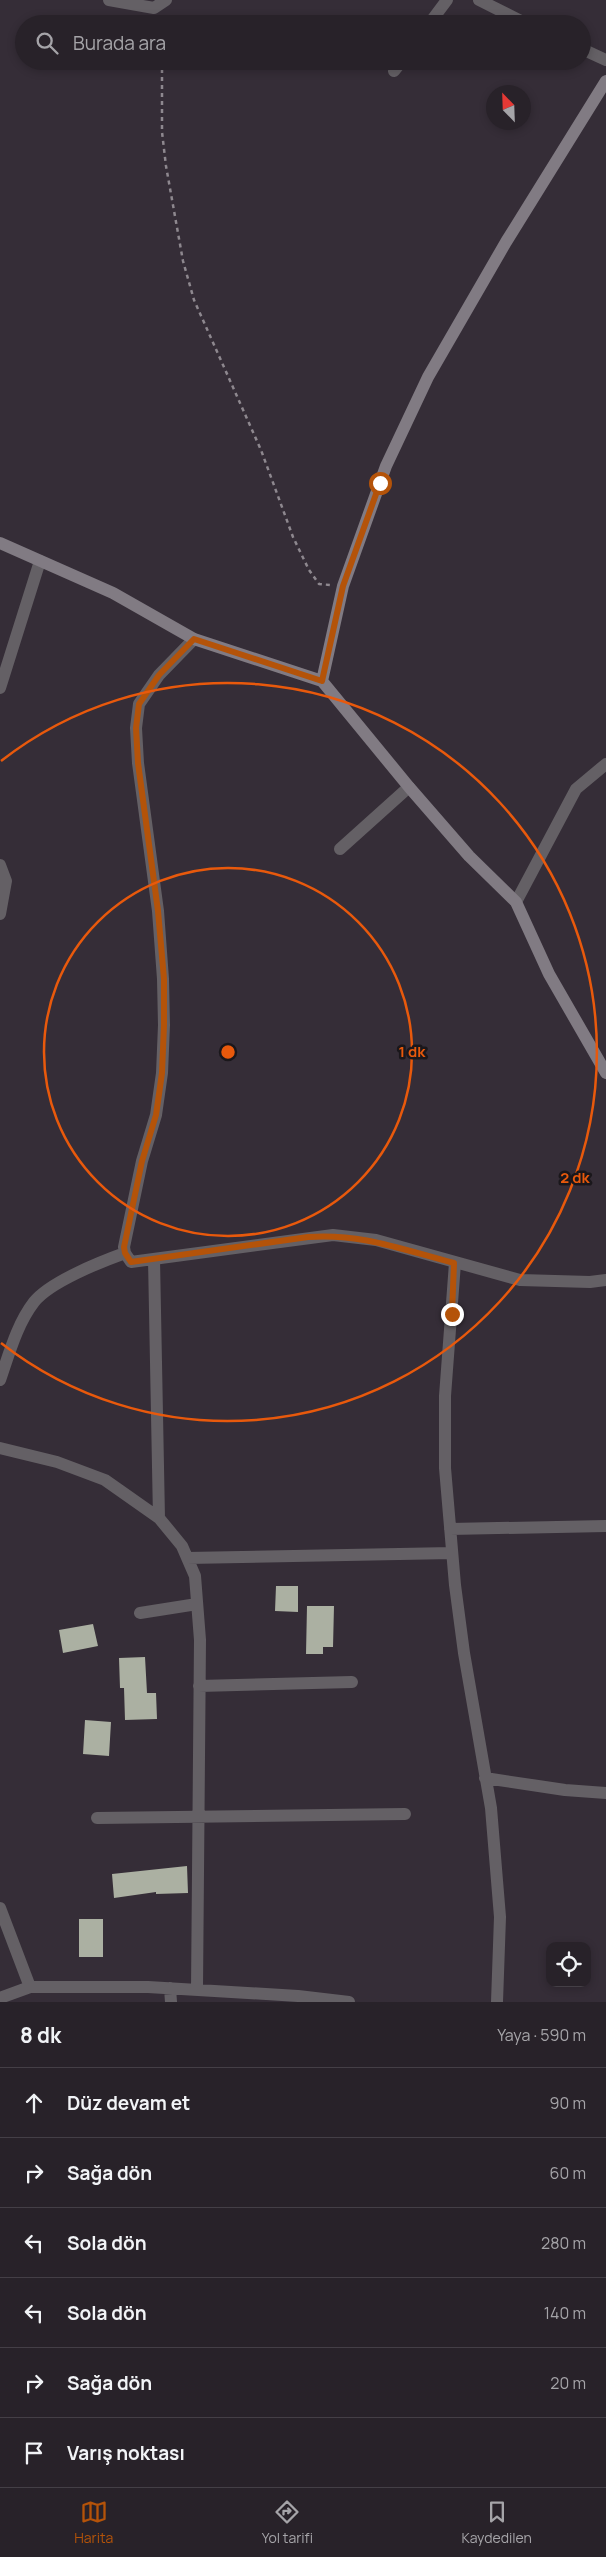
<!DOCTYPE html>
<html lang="tr">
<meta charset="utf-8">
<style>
:root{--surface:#282229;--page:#302a31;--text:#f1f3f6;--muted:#a5a4a8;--line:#443f46;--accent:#b45309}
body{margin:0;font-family:Manrope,sans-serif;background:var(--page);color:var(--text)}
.controls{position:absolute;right:15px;bottom:15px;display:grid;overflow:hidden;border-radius:10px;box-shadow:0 2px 8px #0003}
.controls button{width:45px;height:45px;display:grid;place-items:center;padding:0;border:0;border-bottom:1px solid var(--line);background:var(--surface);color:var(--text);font:25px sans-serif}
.compass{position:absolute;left:486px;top:85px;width:45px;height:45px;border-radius:50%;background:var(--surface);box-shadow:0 2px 8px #0003;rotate:337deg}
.stop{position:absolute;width:15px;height:15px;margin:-11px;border:4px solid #b45309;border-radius:50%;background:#fff}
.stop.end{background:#b45309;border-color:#fff;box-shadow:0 1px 5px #0008}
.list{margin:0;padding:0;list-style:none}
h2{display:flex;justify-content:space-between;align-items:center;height:65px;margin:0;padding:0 20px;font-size:21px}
h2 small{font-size:16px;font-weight:400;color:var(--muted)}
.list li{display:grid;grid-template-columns:32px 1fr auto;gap:15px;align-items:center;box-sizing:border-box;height:70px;padding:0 20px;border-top:1px solid var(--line)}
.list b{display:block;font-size:19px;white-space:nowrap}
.list em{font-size:16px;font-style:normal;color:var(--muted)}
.icon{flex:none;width:28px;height:28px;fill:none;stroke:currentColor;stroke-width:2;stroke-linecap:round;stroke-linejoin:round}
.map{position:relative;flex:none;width:606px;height:2002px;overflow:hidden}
.search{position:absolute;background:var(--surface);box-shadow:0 2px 8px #0003;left:15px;right:15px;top:15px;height:55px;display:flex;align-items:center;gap:12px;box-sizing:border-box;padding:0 18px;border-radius:28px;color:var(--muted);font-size:19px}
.sheet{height:485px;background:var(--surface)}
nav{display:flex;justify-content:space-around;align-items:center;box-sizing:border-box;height:70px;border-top:1px solid var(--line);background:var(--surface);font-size:14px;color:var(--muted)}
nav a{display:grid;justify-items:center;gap:2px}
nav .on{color:var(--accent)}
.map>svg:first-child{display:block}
</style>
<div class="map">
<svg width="606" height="2002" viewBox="0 0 606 2002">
<rect width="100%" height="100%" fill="#352d37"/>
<!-- building -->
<path fill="#abb0a2" d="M276 1586H298V1612L275 1611Z
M307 1606H334L333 1647H323V1654H306Z
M93 1624 98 1646 63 1653 59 1630Z
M145 1657 147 1693H156L157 1719 125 1720 124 1688H120L119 1658Z
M85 1720 111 1722 109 1756 83 1754Z
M187 1866 188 1893 156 1894V1892L114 1898 112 1874Z
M79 1919H103V1957H79Z"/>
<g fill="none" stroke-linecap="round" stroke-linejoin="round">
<!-- path -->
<path stroke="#8e888f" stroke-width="2.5" stroke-dasharray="4 4" stroke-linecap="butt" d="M162 61V132L166 166 183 261 194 300 261 450 293 537 309 570 319 584 330 585"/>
<!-- street -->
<path stroke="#646065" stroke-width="12" d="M109 0 154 8 166 0
M479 0 527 24
M429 24 447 0
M582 49 606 60
M394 71 402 61
M194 639 159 675 139 704 136 728 138 763 158 911 163 979 164 1025 162 1073 156 1115 142 1161 124 1247 125 1253 131 1262 333 1235 376 1240 520 1280 590 1282 606 1280
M0 688 40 561
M340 849 409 787
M0 865 6 881 0 914
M516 902 576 789 606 764
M154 1259 159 1518
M455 1263 445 1396V1468L455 1585 464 1653 491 1808 500 1917 497 2002
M0 1380C9 1354 17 1324 34 1302 50 1282 100 1262 125 1253
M0 1448 57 1462 105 1480 159 1518 182 1546 195 1576 200 1640 197 1989
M450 1529 606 1526
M187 1558 452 1553
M140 1613 197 1604
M199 1686 352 1682
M485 1778 565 1790 606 1793
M97 1818 405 1814
M0 1908 30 1987
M170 1988 171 2002
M0 1998 30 1987H148L298 1996 349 2002"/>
<!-- secondary -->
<path stroke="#817b83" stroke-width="12" d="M0 543 113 593 194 639 322 681 409 787 469 856 516 902 549 974 606 1073
M322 681 343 586 386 466 428 377 506 242 606 81"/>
</g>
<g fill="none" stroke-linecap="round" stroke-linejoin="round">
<!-- route -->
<path stroke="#b45309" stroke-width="6" d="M380 483 343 586 322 681 194 639 159 675 139 704 136 728 138 763 158 911 164 979V1025L162 1073 156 1115 142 1161 124 1247 125 1253 131 1262 308 1237C362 1233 403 1250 454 1263L452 1314"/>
</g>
<!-- distance rings -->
<g fill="none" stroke="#e8590c" stroke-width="2.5">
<circle cx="228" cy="1052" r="184"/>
<path d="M1 761A369 369 0 1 1 1 1343"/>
</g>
<circle cx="228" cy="1052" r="8" fill="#e8590c" stroke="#1a171b" stroke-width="2.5"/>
<g font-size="15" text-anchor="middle" font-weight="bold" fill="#e8590c" stroke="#1a171b" stroke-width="5" stroke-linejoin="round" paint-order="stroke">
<text x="412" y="1057">1 dk</text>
<text x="575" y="1183">2 dk</text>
</g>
</svg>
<div class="controls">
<button><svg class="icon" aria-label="locate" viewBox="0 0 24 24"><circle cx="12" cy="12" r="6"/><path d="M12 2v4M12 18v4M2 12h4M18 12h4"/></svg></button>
</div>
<svg class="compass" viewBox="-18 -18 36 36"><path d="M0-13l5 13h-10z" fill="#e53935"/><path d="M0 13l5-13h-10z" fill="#a5a4a8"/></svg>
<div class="stop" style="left:380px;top:483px"></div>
<div class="stop end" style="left:452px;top:1314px"></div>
<div class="search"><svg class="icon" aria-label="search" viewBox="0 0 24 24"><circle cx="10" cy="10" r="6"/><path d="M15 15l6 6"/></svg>Burada ara</div>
</div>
<section class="sheet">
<h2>8 dk<small>Yaya · 590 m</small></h2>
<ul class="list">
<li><svg class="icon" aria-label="ahead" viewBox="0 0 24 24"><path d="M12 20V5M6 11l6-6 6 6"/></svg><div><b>Düz devam et</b></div><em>90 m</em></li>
<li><svg class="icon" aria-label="right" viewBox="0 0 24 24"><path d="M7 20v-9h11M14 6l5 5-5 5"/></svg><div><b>Sağa dön</b></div><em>60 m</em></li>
<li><svg class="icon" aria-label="left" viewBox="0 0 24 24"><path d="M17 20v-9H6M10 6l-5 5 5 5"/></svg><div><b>Sola dön</b></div><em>280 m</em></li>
<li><svg class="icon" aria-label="left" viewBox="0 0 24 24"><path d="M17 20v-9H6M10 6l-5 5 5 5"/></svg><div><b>Sola dön</b></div><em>140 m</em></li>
<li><svg class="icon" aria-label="right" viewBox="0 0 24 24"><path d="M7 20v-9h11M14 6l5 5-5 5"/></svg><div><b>Sağa dön</b></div><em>20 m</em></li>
<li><svg class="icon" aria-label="arrive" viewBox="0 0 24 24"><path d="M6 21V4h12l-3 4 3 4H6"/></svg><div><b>Varış noktası</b></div></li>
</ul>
</section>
<nav>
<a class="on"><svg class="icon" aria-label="map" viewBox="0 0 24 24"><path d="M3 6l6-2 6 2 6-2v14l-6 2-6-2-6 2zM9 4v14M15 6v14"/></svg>Harita</a>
<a><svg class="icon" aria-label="directions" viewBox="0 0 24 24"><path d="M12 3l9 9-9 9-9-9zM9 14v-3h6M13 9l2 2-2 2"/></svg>Yol tarifi</a>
<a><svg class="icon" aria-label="saved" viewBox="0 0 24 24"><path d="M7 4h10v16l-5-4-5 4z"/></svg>Kaydedilen</a>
</nav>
